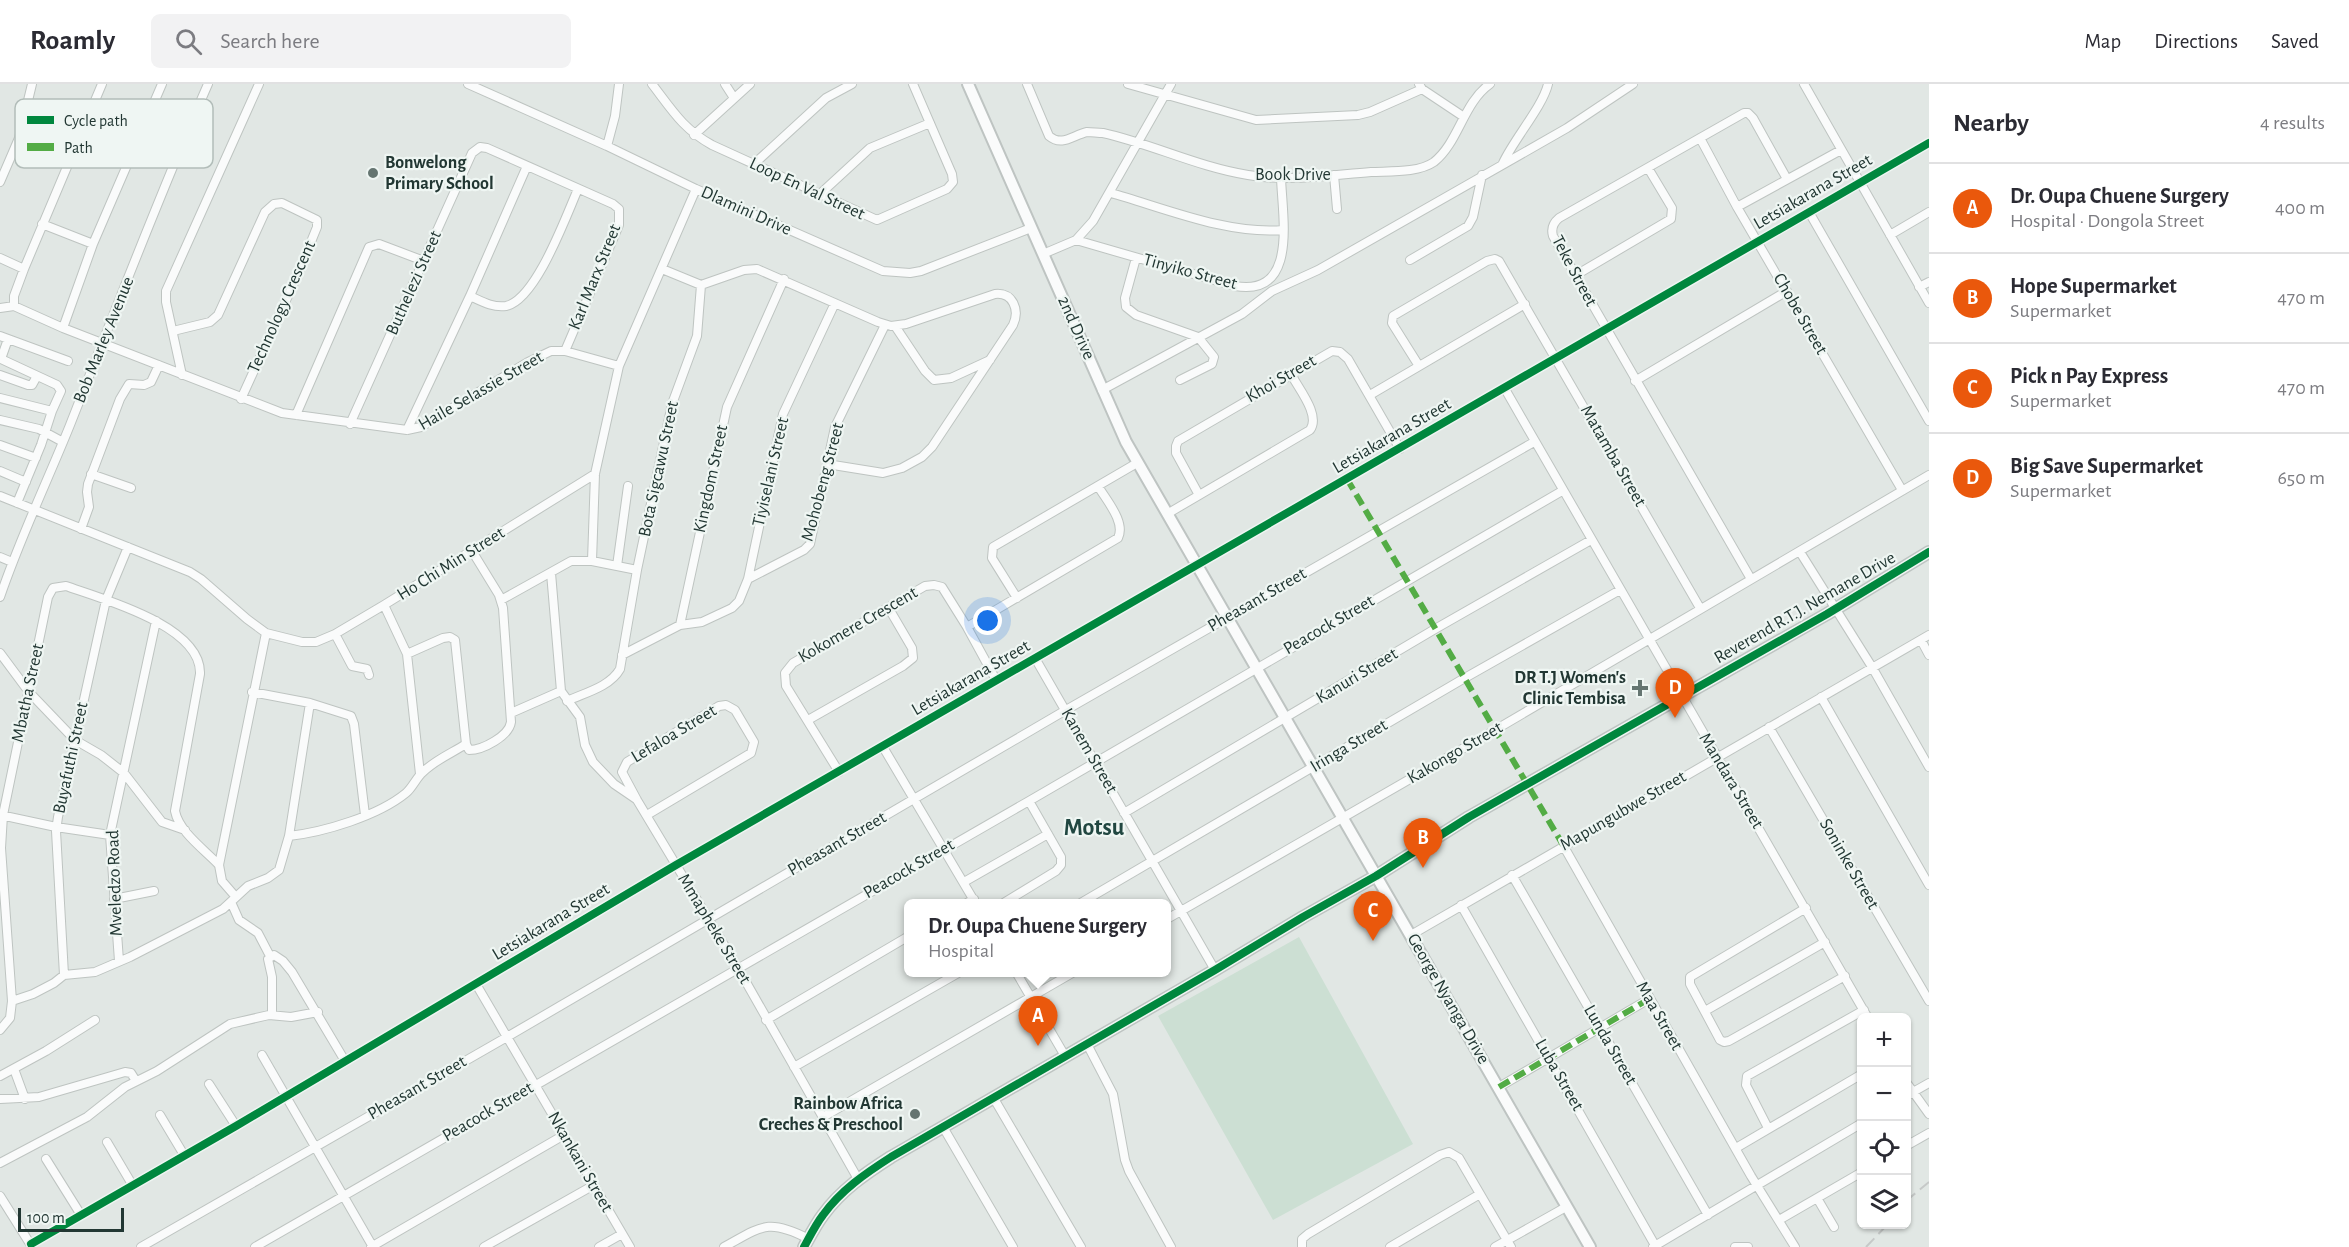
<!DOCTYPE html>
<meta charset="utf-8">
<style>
:root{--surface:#fff;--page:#f2f2f3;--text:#2b2b33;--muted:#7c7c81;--line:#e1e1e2;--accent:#ea580c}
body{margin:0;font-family:"Alegreya Sans",sans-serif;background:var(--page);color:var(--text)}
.controls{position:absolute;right:18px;bottom:18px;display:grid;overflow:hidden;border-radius:9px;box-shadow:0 2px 4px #0004}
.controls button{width:54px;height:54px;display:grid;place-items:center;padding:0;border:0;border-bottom:2px solid var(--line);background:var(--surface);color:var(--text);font:30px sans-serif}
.scale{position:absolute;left:18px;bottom:15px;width:106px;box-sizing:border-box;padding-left:6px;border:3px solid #223733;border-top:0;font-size:16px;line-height:21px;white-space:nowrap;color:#223733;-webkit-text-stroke:4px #eff6f3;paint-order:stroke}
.you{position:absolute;left:988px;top:537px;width:21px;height:21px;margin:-15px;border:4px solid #fff;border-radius:50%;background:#1a73e8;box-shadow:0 0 0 9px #1a73e833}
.badge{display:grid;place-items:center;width:39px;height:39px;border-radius:50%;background:var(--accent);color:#fff;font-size:20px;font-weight:700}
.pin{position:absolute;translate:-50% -50px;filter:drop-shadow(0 2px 3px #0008)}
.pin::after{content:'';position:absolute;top:32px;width:21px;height:18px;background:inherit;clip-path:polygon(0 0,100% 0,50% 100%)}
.popup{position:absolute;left:904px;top:815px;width:267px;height:78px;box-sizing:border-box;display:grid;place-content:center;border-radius:9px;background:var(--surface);filter:drop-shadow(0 2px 4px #0005);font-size:20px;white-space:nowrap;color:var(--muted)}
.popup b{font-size:22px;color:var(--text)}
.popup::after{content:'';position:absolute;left:50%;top:100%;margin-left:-12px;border:12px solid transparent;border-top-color:var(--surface)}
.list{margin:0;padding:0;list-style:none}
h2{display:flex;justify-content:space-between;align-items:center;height:78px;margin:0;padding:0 24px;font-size:26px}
h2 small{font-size:20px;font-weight:400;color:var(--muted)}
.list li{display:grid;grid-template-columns:39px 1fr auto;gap:18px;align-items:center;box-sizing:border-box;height:90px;padding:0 24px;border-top:2px solid var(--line)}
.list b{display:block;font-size:22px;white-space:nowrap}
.list p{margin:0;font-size:20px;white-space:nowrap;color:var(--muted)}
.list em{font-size:20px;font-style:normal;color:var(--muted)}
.icon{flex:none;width:33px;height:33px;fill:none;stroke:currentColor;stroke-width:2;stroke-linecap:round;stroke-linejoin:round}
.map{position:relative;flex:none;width:1929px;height:1163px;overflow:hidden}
header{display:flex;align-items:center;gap:36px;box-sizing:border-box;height:84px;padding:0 30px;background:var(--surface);border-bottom:2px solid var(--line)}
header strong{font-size:28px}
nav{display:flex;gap:33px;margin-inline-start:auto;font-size:21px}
.search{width:420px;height:54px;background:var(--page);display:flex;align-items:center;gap:15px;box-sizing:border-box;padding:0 21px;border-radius:9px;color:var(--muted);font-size:22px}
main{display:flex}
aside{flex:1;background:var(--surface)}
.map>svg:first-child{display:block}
</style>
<header>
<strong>Roamly</strong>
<div class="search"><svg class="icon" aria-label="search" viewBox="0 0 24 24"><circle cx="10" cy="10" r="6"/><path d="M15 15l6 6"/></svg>Search here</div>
<nav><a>Map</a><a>Directions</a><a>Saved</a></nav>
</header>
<main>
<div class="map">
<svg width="1929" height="1163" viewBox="0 0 1929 1163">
<rect width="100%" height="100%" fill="#e1e7e4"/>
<!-- green -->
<path fill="#ccdfd3" d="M1299 853 1413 1060 1273 1136 1158 932Z"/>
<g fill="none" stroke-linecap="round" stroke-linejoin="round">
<!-- street casing -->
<g stroke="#bec4c1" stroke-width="10">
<path id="street" d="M468 0 607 62 696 105 883 187 910 189 921 187 1031 144
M652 0C672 26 683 45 712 61L877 136 947 105 953 98 952 90 913 0
M725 0 734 14
M1027 0 1049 52C1062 63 1073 51 1087 48 1092 48 1098 49 1103 49 1152 60 1198 83 1248 91 1288 98 1331 91 1371 88 1390 87 1418 89 1434 78 1459 58 1463 19 1490 0
M1128 0 1256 36 1358 31 1370 28 1422 5
M1419 0 1422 5 1464 33
M1804 0 1929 219
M694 51 750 0
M1700 54 1737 123 1902 406
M607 62 615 32 619 0
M1503 79C1514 55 1543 22 1548 0
M754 80 826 14 852 0
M1334 91 1337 125
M0 98 19 54 32 0
M1111 109C1164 124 1228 151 1283 146
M820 110 870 64 930 39
M1737 123 1841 66
M1809 128 1929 337
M42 140 93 160
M1890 151 1929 128
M1076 156 1235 202C1299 213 1282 132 1281 93
M1043 170 1076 156 1093 137 1171 0
M0 174 24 185
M1136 174 1125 214 1126 223 1136 231 1198 253 1214 273 1212 280 1180 296
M1410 176 1468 142 1473 133 1482 91
M662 185 701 201 744 186 757 185 878 238 891 242 906 240 995 210C1013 208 1020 226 1013 241L932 363 922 373 902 384 883 389 827 380
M1576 191 1671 135 1672 124 1648 84
M1919 203 1929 198
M470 212C481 217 493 224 506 222 536 216 566 132 578 105
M14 222V212L24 185 102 0
M0 224 14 222 63 244 282 329 407 346 421 343 528 278 551 267H565L619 282
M895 242 925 287 934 296 951 294 990 276
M63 244 93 160 162 0
M173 247 210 238 218 231 265 128 274 120 282 119 317 136V143L298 190 241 315
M0 252 68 277
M8 255 1 275 57 301 61 307 52 327 41 361 17 419
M1419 282 1392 239 1393 232 1487 177 1495 175 1499 177 1700 524
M0 291 28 301H32L37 292
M182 291 166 218V207L259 0
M1635 297 1787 207
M1505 305 1868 934
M1102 306 1242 230 1272 207 1318 186 1567 44 1633 0
M1370 311 1525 220
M0 314 52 327
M296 331 369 163 379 160 424 177
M0 336 39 345 63 358
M350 340 472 69 480 63 487 64 613 120 619 125V141L565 267
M407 346 470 212 527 82
M0 361 36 374
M0 387 26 398
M91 390 131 404
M1199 411 1176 369V362L1178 357 1332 267 1340 268 1348 275 1400 365
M0 412 190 488 201 495 247 535 266 549 302 558H316L335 550 384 521 595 390
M1167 430 1310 346C1321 331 1298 304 1291 290
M81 445 89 423 87 408 88 400 120 315 129 300 144 301 151 298 159 281
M1800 468 1872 583 1929 683
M0 473 12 478
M592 477 595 390 619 282 696 105
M617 482 628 402
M551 489 561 607 580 633 585 661 593 678 614 700 636 715
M748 495 804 466 810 460 835 343 885 241
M1751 495 1553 152C1551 145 1553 139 1559 134L1744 29H1748L1753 34 1787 95
M0 513C20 454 47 398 70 341 115 227 159 112 208 0
M1017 514 992 474 993 463 1137 379
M501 516 571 477H592L637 486
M384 521 407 570 420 690
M680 541 727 323 784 195
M967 543 1118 454C1126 438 1106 416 1098 402
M335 550 352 582 367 585 369 591
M1921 556 1929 571
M0 569 29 608 75 656 101 671 124 689 162 738 185 746
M407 570 443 554 450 553 455 556 466 660
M622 571 680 541 702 538 732 524 739 517 748 495 783 330 835 219
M1035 574 1215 886
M252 608 310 619 351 632 354 640 365 731
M1821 613 1929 801
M567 617C584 609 610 603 620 585L637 486 672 320 697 252 701 201
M511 629 561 607
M808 636 903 582 913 574 912 564 888 523
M1769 643 1929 917
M466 660 469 666C483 666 509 652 511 638L503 524 499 511 472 467
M883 663 976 820
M839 688 786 602 785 589 793 579 925 502 934 501 942 503 967 543 996 596
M1124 729 1435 545 1591 456
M0 731 56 743 110 751
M647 731 751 669 754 658 735 626 726 621 719 622 627 678 622 688 637 716 738 884 858 1095
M289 752C324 748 378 732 406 709 413 703 416 694 423 688 435 676 452 669 466 660
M1563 761 1751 1092 1795 1163
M1512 791 1708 1131
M964 798 1048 750
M235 812 222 797 219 781 266 549
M114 815 154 807
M231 818 239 836 258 849 270 872
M965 820 974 815
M1002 820 1056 787 1061 781V773L1029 717
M1079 820 1463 595 1620 506
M1461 821 1656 1163
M1806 824 1690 893V900L1720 956 1724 958 1729 957 1845 892
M1167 835 1495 646 1929 391
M1411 851 1929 551
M119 877 110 751 156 537
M1016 888 1065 972
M64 891 56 747 58 733 106 516 128 463
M476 900 630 1163
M12 917 33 910 54 899 64 891 95 888 130 873 223 825 248 802 268 794 279 786 289 752 310 619
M1705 927 1825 858
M272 931V893L268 875 274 871 283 877 292 888 345 977
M766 936 909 852
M0 946 10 934 12 917 1 764 3 731 48 513 53 504 66 502C103 515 202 542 200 590L175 727C179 748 205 766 219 781
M1087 960 1113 1010 1125 1076 1129 1087 1171 1163
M262 971 373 1163
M794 983 960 888
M14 985 25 1015
M0 992 46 967 95 936
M1906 998 1929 1030
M209 1000 236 1042
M1499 1003 1649 915
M1906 1012 1929 999
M993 1013 1081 1163
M0 1015 39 1013 125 988 131 989 136 997
M160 1031 184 1071
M823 1033 1074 888
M943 1043 1013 1163
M1768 1044 1746 1001 1747 992 1864 926
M107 1058 133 1102
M1906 1062 1929 1049
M1736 1064 1862 990
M46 1075 81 1131
M0 1079 87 1033 125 1003 157 987 230 940 269 931 291 933 318 928
M0 1112 32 1163
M1817 1114 1834 1143
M1779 1136 1862 1088
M31 1160 236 1042 676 781 1929 59
M141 1163 507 953 1066 626 1534 358
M255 1163 1029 717 1562 407
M371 1163 564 1051
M484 1163 594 1101
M599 1163 622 1150
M724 1163C762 1142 768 1134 809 1155
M1302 1163V1155L1308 1150 1440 1071 1449 1068 1459 1074 1511 1163
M1390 1163 1480 1110
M1495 1163 1566 1123
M1653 1163 1862 1039
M1735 1163H1748"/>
</g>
<!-- secondary casing -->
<g stroke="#bec4c2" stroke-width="14">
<path id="secondary" d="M968 0 1126 358 1590 1163
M804 1163C810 1152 816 1140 823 1131 841 1106 866 1089 891 1073L1215 886 1303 833 1376 792 1469 733 1827 530 1929 468"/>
</g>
<!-- street -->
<use href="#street" stroke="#fafbfb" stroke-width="8"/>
<!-- secondary -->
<use href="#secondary" stroke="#fafbfb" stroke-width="10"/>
<!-- rail -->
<path stroke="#c6c9c8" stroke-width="2" stroke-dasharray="12 6" stroke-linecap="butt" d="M1906 1117 1929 1098
M1866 1163 1888 1140"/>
<!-- quiet -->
<path stroke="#53ac45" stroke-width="6" stroke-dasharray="12 6" stroke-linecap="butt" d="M1347 395 1563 761
M1499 1003 1649 915"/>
<!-- cycleway casing -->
<g stroke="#eff6f3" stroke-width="11">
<path id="cycleway" d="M31 1160 236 1042 676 781 1929 59
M804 1163C810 1152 816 1140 823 1131 841 1106 866 1089 891 1073L1215 886 1303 833 1376 792 1469 733 1827 530 1929 468"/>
</g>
<!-- cycleway -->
<use href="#cycleway" stroke="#00873e" stroke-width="8"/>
</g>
<!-- markers -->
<g fill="#657571" stroke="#eff6f3" stroke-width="2">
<circle cx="373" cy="89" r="6"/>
<path d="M1637 595h6v6h6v6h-6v6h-6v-6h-6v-6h6z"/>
<circle cx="915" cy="1030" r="6"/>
</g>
<g text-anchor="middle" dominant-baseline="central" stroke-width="4.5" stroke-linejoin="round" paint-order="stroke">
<!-- poi labels -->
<g font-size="18" font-weight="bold" fill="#223733" stroke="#eff6f3" text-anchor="end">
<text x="385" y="79" text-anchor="start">Bonwelong<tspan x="385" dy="21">Primary School</tspan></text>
<text x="1626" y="594">DR T.J Women's<tspan x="1626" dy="21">Clinic Tembisa</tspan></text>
<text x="903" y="1020">Rainbow Africa<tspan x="903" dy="21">Creches &amp; Preschool</tspan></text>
</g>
<!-- street labels -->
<g font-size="18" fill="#223733" stroke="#eff6f3">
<text x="1293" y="91">Book Drive</text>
<text transform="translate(807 105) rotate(25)">Loop En Val Street</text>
<text transform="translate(1813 108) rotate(-30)">Letsiakarana Street</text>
<text transform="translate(746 127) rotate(24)">Dlamini Drive</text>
<text transform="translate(1574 187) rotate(62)">Teke Street</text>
<text transform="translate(1190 188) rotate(15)">Tinyiko Street</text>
<text transform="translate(595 193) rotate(-68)">Karl Marx Street</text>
<text transform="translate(414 199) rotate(-66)">Buthelezi Street</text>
<text transform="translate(282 223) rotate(-66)">Technology Crescent</text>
<text transform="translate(1800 230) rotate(60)">Chobe Street</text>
<text transform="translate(1076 244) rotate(66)">2nd Drive</text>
<text transform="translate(104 256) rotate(-68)">Bob Marley Avenue</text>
<text transform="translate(1281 295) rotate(-30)">Khoi Street</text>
<text transform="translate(481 307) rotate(-30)">Haile Selassie Street</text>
<text transform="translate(1392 352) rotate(-30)">Letsiakarana Street</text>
<text transform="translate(1613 372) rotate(60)">Matamba Street</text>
<text transform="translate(659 385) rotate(-78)">Bota Sigcawu Street</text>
<text transform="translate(771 388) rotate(-77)">Tiyiselani Street</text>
<text transform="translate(711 395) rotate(-78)">Kingdom Street</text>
<text transform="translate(823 398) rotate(-75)">Mohobeng Street</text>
<text transform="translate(451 480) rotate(-32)">Ho Chi Min Street</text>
<text transform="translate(1257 516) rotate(-30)">Pheasant Street</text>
<text transform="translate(1805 524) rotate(-30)">Reverend R.T.J. Nemane Drive</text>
<text transform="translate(858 541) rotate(-30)">Kokomere Crescent</text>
<text transform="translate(1329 541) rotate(-30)">Peacock Street</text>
<text transform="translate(1357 592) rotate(-31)">Kanuri Street</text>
<text transform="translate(971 594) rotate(-30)">Letsiakarana Street</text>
<text transform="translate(28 609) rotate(-78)">Mbatha Street</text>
<text transform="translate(674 650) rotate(-31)">Lefaloa Street</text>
<text transform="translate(1349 662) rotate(-31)">Iringa Street</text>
<text transform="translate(1089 667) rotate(60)">Kanem Street</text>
<text transform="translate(1455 669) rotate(-30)">Kakongo Street</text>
<text transform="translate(71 674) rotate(-78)">Buyafuthi Street</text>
<text transform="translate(1731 697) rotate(59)">Mandara Street</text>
<text transform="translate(1623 727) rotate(-30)">Mapungubwe Street</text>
<text transform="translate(837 760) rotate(-30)">Pheasant Street</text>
<text transform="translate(1849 780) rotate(60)">Soninke Street</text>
<text transform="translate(909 785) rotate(-30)">Peacock Street</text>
<text transform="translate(115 799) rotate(-92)">Mveledzo Road</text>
<text transform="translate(551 838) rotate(-31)">Letsiakarana Street</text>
<text transform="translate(714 845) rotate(59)">Mmapheke Street</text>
<text transform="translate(1448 915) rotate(60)">George Nyanga Drive</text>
<text transform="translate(1659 932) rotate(60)">Maa Street</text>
<text transform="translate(1610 961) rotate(60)">Lunda Street</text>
<text transform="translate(1559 991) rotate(60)">Luba Street</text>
<text transform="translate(417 1004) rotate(-30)">Pheasant Street</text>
<text transform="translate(488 1028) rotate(-30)">Peacock Street</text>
<text transform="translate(580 1078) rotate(60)">Nkankani Street</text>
</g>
<!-- district labels -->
<g font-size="24" font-weight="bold" fill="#214741" stroke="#eff6f3">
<text x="1094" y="744">Motsu</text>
</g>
</g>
<!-- legend -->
<rect x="15" y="15" width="198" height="69" rx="9" fill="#eff6f3" stroke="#b2bdb9" stroke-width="1.5"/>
<rect x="27" y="32" width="27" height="8" fill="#00873e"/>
<rect x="27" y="59" width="27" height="8" fill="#53ac45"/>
<g font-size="16" fill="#223733">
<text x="64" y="42">Cycle path</text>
<text x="64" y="69">Path</text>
</g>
</svg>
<div class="controls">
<button>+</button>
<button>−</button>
<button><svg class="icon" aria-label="locate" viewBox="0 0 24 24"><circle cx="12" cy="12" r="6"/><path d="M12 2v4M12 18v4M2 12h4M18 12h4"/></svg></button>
<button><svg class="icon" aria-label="layers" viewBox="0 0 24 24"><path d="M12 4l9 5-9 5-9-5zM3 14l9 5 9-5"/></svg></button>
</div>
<div class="scale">100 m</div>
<div class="you"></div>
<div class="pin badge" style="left:1038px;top:962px">A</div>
<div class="popup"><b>Dr. Oupa Chuene Surgery</b>Hospital</div>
<div class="pin badge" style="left:1423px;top:784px">B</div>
<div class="pin badge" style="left:1373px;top:857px">C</div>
<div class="pin badge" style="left:1675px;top:634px">D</div>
</div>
<aside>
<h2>Nearby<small>4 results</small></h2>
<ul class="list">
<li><span class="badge">A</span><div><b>Dr. Oupa Chuene Surgery</b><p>Hospital · Dongola Street</p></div><em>400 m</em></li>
<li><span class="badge">B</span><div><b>Hope Supermarket</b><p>Supermarket</p></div><em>470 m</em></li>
<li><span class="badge">C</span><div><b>Pick n Pay Express</b><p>Supermarket</p></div><em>470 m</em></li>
<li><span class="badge">D</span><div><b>Big Save Supermarket</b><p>Supermarket</p></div><em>650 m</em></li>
</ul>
</aside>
</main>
